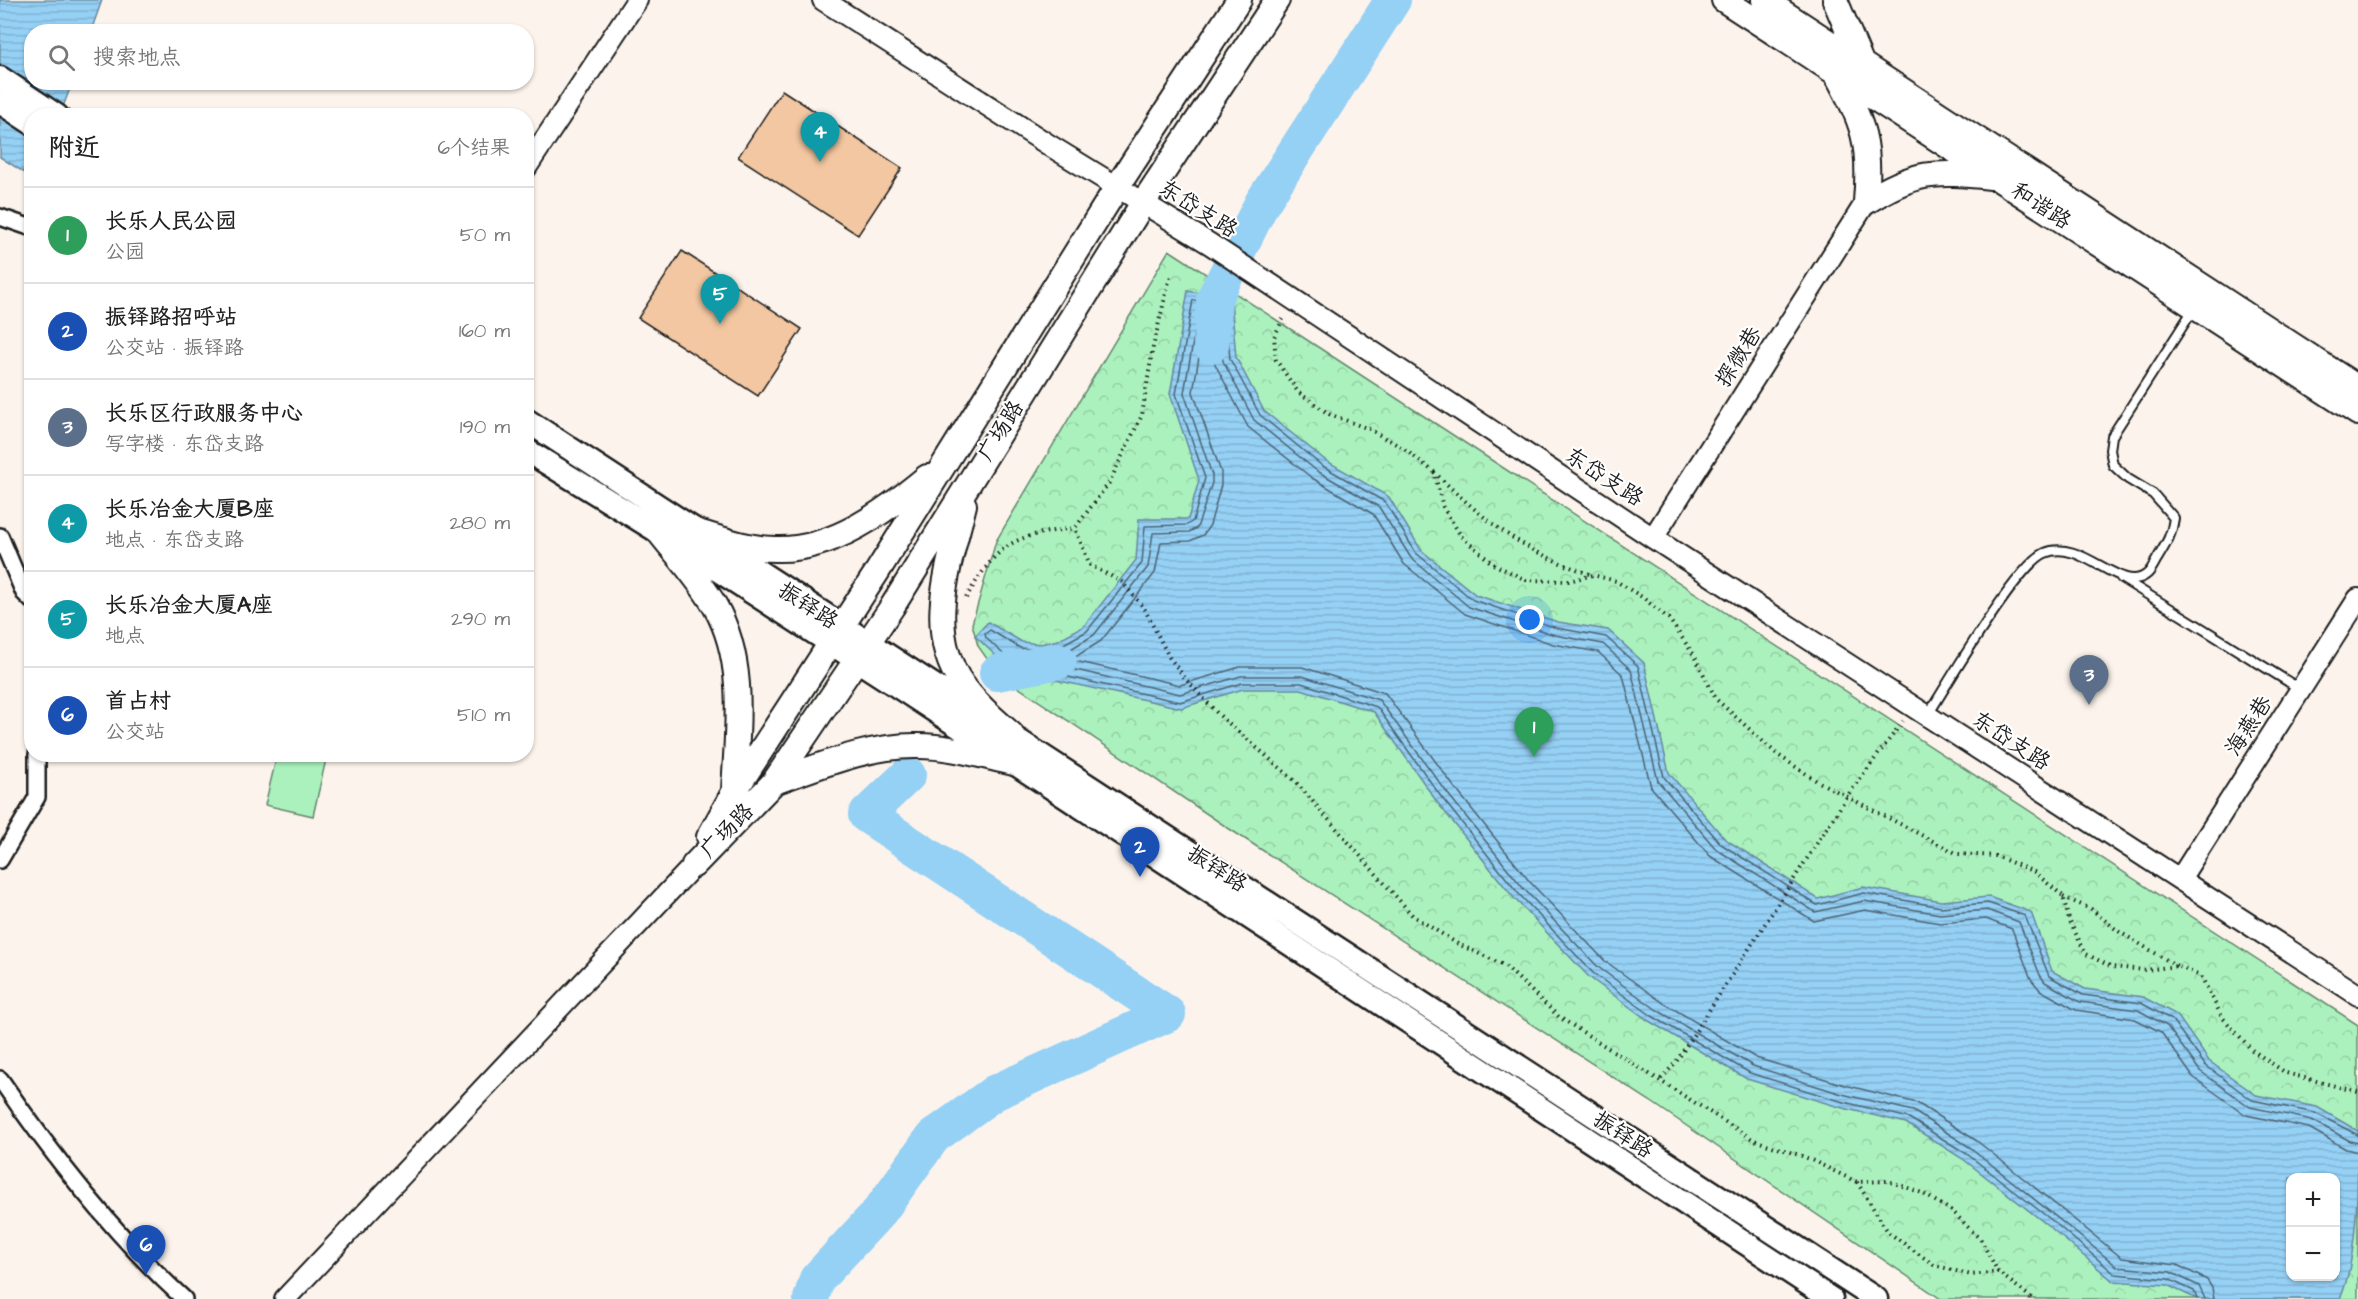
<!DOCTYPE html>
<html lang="zh">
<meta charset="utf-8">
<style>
:root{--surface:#fff;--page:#f2f2f2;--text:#222;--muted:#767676;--line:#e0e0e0;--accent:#ea580c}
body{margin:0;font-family:"Architects Daughter","LXGW WenKai TC",sans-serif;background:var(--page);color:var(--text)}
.controls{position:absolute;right:18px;bottom:18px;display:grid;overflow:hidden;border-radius:12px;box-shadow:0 2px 4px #0004}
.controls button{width:54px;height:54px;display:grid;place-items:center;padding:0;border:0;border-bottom:2px solid var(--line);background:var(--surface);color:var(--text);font:30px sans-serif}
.you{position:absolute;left:1530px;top:620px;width:21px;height:21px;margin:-15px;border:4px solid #fff;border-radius:50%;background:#1a73e8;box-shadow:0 0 0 9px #1a73e833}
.badge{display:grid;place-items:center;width:39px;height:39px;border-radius:50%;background:var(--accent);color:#fff;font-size:20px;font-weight:700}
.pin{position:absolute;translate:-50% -50px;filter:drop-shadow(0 2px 3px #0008)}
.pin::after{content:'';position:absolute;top:32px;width:21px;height:18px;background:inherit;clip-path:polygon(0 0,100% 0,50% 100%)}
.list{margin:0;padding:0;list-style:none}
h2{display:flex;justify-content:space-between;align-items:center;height:78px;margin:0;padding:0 24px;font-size:26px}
h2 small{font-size:20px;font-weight:400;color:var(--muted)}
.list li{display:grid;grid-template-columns:39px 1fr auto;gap:18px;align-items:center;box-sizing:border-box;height:96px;padding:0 24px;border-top:2px solid var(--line)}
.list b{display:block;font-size:22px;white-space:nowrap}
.list p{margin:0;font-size:20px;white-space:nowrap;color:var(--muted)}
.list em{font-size:20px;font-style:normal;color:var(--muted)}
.icon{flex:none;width:33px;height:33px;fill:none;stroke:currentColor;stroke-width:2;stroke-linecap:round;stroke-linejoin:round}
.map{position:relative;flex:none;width:2358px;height:1299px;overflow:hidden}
.search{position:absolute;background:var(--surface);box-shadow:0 2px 4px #0004;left:24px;top:24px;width:510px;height:66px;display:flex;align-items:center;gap:15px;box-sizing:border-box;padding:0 21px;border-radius:24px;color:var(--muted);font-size:22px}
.panel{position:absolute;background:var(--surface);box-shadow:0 2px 4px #0004;left:24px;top:108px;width:510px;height:654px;border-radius:24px}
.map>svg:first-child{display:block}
</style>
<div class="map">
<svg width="2358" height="1299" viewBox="0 0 2358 1299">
<defs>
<pattern id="park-crowns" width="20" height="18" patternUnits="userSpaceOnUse" patternTransform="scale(1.5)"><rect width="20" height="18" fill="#abf1bd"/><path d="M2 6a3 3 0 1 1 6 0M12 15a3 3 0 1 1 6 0" fill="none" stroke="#93cea2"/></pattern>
<pattern id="water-rules" width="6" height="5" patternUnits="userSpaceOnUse" patternTransform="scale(1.5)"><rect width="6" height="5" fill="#95d0f5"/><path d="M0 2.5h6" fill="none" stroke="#80b2d1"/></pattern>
</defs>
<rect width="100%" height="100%" fill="#fcf4ec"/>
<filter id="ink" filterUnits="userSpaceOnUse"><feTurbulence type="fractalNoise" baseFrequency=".0167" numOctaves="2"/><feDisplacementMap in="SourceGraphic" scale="12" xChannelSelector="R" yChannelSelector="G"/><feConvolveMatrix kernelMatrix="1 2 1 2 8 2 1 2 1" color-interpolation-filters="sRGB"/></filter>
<g filter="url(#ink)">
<!-- park -->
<path fill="url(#park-crowns)" stroke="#64866c" stroke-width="1.5" fill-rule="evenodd" d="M1169 250 2358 1025V1299H1941L1650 1101 1228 828 997 673 978 646 972 624 996 541ZM2290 1178H2336V1276H2290Z"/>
<!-- pitch -->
<path fill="#abf1bd" stroke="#64866c" stroke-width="1.5" d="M277 755H327L313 816 265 805Z"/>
<!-- water -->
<path fill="url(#water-rules)" stroke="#65889e" stroke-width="1.5" fill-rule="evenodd" d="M0 0H102L91 31 32 32V82L72 83 60 115 32 116 31 177 0 157Z
M1188 291 1231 299 1236 357 1264 411 1325 460 1389 497 1421 550 1476 595 1558 622 1608 630 1644 663 1669 773 1725 839 1818 899 1863 887 1941 901 1989 897 2031 912 2052 971 2085 989 2143 997 2177 1015 2209 1061 2256 1095 2317 1107 2358 1131C2358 1179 2358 1260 2340 1299H2197L2167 1285 2113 1281 2050 1227 1963 1159 1906 1123 1839 1107 1747 1079 1649 1021 1589 977 1513 897 1437 802 1374 712 1301 689H1243L1181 708 1011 670 975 636 988 622 1022 642 1040 644 1058 640 1084 626 1136 560 1139 519H1188L1199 480 1170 394ZM2290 1178H2336V1276H2290Z"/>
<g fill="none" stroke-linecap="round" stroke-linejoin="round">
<!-- shore -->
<path stroke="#4c6473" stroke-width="1.5" d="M2197 1299 2194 1291 2168 1279 2115 1274 2054 1222 1967 1154 1909 1118 1840 1101 1750 1073 1652 1016 1593 973 1518 893 1442 798 1377 707 1301 683H1242L1180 702 1015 665 986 638 985 634 990 630 1020 648 1040 650 1060 646 1087 631 1142 563 1145 526 1187 525 1193 521 1205 478 1176 394 1193 300 1225 305 1230 359 1260 415 1321 465 1385 502 1416 553 1473 600 1557 628 1606 637 1638 666 1664 777 1721 844 1817 905 1864 893 1941 907 1988 903 2025 916 2049 976 2083 995 2141 1003 2172 1020 2205 1065 2252 1100 2315 1113 2358 1135
M2205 1299 2199 1286 2170 1272 2118 1267 1971 1148 1913 1111 1842 1094 1753 1066 1657 1010 1598 967 1523 888 1448 794 1379 700 1302 676H1241L1180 694 1041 662 1042 658 1064 653 1094 635 1148 567 1153 533 1189 532 1197 528 1212 483V475L1184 393 1199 308 1218 312 1223 361 1254 420 1317 471 1379 507 1411 558 1469 607 1555 635 1603 644 1631 670 1658 781 1716 849 1815 912 1864 901 1940 914 1987 910 2019 922 2040 975 2045 982 2080 1002 2138 1010 2167 1026 2200 1071 2250 1107 2312 1120 2350 1141 2358 1143
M2214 1299 2212 1288 2207 1280 2177 1265 2122 1258 1977 1141 1917 1103 1845 1085 1756 1058 1662 1002 1605 961 1530 882 1455 788 1385 693 1302 667H1240L1180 685 1075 661V657L1101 641 1155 573 1161 542 1190 541 1203 535 1210 525 1221 485V472L1193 392 1205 321 1211 323 1215 364 1248 427 1312 478 1373 514 1404 564 1465 614 1553 644 1598 652 1623 675 1651 787 1710 856 1814 921 1865 910 1940 923 1986 919 2012 929 2031 979 2040 990 2076 1010 2135 1019 2161 1032 2193 1077 2246 1115 2309 1128 2346 1149 2358 1152"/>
<!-- river -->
<path stroke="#95d0f5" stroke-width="36" d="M1211 345 1214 299 1262 203 1393 0
M997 673 1059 661
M811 1299 817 1279 880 1211 933 1137 994 1093 1168 1014 866 815 908 775"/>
</g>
<!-- building -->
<path fill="#f2c7a1" stroke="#1c1c1c" stroke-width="1.5" d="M782 90 902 168 858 235 738 157Z
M682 251 802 329 758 396 638 318Z"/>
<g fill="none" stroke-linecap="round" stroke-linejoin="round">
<!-- service casing -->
<g stroke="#1c1c1c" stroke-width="12">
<path id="service" d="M2121 578 2300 689
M1928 715C1948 683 2017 565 2045 553 2081 537 2122 596 2147 574 2151 571 2154 564 2157 559 2166 544 2172 535 2174 518L2153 494 2128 479 2113 465 2110 450 2112 436 2193 310"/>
</g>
<!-- minor casing -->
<g stroke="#1c1c1c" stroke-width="20">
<path id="minor" d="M0 217 32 228
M0 536 24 593 32 601
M0 860 37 797V754
M0 1079C52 1155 116 1237 184 1299"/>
</g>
<!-- tertiary casing -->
<g stroke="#1c1c1c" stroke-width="24">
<path id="tertiary" d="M823 0 1049 145 1210 244 1653 538 2358 995
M526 168 637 0
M1653 538 1866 202
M2180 879 2358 599
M285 1299 694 865"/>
</g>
<!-- secondary casing -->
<g stroke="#1c1c1c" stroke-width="27">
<path id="secondary" d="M0 78 57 116
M0 102 32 123
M526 420 1876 1299
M526 450 659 532 894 684 1831 1299"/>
</g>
<!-- primary casing -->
<g stroke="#1c1c1c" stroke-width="28">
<path id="primary" d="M1724 0 2358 413
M1764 0 2358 388
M1835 0 1861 62
M1836 73C1864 125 1871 143 1866 202
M1866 202C1914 171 1935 171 1991 177
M964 505C950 563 924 630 962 684 975 703 994 719 1011 734
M695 531C721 539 748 549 776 549 832 551 886 511 927 477
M659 532C678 556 699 579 715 606 747 662 737 729 734 791
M774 782C820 766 868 745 918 746 950 746 982 756 1014 763
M709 837 734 792 877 572 1117 187 1239 0
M694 865 774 782 892 607 1143 203 1277 0"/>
</g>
<!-- path -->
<path stroke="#1c1c1c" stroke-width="4" stroke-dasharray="1.5 4.5" stroke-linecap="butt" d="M1170 277 1153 347 1142 415 1109 483 1075 528 1090 565 1122 582 1144 608 1169 657 1185 678 1218 714 1294 780 1413 916 1458 944 1504 965 1559 1017 1754 1140 1805 1157 1857 1182 1888 1181 1922 1193 1952 1211 1981 1240 1998 1272 2033 1299
M1283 319 1274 337 1276 360 1298 392 1329 414 1369 429 1403 448 1434 472 1443 507 1461 536 1493 564 1526 580 1569 581 1593 575 1616 581 1642 597 1669 619 1694 655 1716 699 1778 755 1817 781 1958 854 1996 856 2034 872 2063 896 2069 920 2086 954 2112 967 2146 970 2177 966 2201 976 2222 1017 2252 1050 2286 1073 2358 1092
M1434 472C1487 523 1522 551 1592 575
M966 598C999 542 1012 536 1075 528
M2063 897 2091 909 2118 931 2177 966
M1661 1079 1676 1062 1848 795 1903 721
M1857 1182 1888 1232 1934 1265 1971 1275 1998 1272"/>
<!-- service -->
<use href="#service" stroke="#fff" stroke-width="8"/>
<!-- minor -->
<use href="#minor" stroke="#fff" stroke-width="15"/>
<!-- tertiary -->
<use href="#tertiary" stroke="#fff" stroke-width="20"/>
<!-- secondary -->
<use href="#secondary" stroke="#fff" stroke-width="22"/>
<!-- primary -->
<use href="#primary" stroke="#fff" stroke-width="24"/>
</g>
</g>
<g text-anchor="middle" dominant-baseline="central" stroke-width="4.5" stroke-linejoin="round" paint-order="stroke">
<!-- street labels -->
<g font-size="22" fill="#1c1c1c" stroke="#fff">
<text transform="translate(2041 206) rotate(33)">和谐路</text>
<text transform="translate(1198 209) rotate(32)">东岱支路</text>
<text transform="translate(1739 357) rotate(-58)">探微巷</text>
<text transform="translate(1001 431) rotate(-58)">广场路</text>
<text transform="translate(1604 477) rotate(33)">东岱支路</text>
<text transform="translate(808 606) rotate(33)">振铎路</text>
<text transform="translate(2249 726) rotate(-57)">海燕巷</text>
<text transform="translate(2011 741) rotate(33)">东岱支路</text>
<text transform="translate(727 831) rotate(-46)">广场路</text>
<text transform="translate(1217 869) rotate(33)">振铎路</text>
<text transform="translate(1623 1135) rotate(33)">振铎路</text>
</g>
</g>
</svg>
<div class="controls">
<button>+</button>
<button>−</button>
</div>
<div class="you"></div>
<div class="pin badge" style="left:1534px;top:757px;background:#2e9e5b">1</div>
<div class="pin badge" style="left:1140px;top:877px;background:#1a4fb4">2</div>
<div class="pin badge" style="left:2089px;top:705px;background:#5c6f8a">3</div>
<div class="pin badge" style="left:820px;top:162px;background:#0f9aa8">4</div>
<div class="pin badge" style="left:720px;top:324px;background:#0f9aa8">5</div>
<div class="pin badge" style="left:146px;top:1275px;background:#1a4fb4">6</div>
<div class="search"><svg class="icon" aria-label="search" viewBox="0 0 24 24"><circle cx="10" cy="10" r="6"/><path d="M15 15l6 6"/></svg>搜索地点</div>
<section class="panel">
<h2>附近<small>6个结果</small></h2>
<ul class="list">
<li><span class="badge" style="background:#2e9e5b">1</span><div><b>长乐人民公园</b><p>公园</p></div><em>50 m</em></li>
<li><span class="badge" style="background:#1a4fb4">2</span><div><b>振铎路招呼站</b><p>公交站 · 振铎路</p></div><em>160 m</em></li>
<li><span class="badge" style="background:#5c6f8a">3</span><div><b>长乐区行政服务中心</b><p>写字楼 · 东岱支路</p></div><em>190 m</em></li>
<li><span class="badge" style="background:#0f9aa8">4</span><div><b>长乐冶金大厦B座</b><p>地点 · 东岱支路</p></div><em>280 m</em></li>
<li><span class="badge" style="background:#0f9aa8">5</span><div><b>长乐冶金大厦A座</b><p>地点</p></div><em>290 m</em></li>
<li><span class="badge" style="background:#1a4fb4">6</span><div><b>首占村</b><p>公交站</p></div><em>510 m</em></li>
</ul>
</section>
</div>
